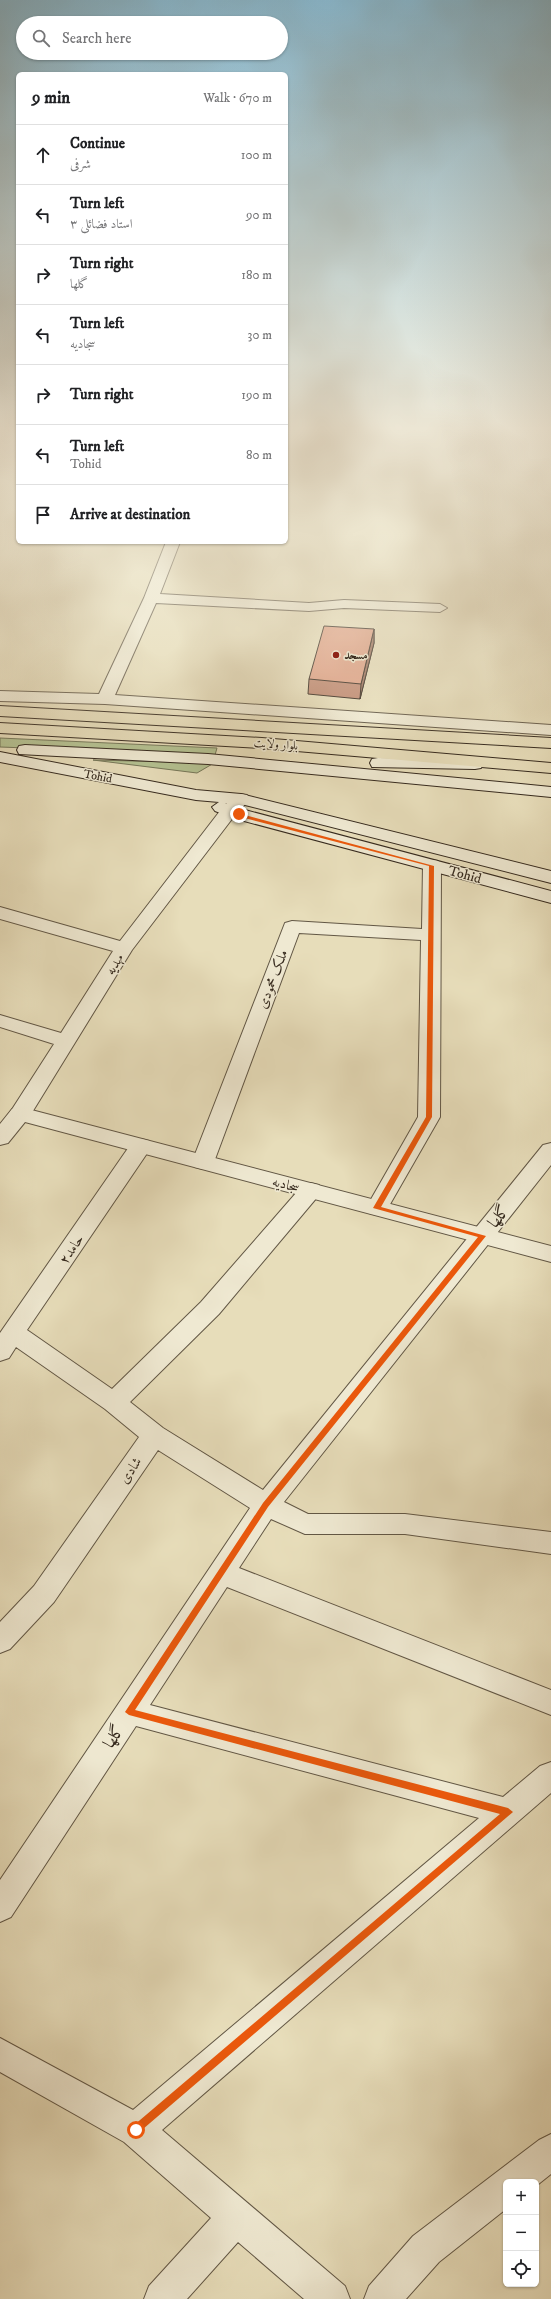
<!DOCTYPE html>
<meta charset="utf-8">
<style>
body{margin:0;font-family:"IM FELL DW Pica",Amiri,serif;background:#f6f6f6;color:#202124}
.controls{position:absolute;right:12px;bottom:12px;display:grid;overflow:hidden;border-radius:6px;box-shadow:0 1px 3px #0004}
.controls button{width:36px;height:36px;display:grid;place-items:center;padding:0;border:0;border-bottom:1px solid #e0e0e0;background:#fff;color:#202124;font:20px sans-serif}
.stop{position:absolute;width:12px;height:12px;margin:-9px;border:3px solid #ea580c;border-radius:50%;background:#fff}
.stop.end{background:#ea580c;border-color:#fff;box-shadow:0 1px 4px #0008}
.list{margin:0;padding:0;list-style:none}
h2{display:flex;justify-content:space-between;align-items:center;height:52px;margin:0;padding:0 16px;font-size:17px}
h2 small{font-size:13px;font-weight:400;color:#757577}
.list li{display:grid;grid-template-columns:26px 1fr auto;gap:12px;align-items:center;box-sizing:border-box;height:60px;padding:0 16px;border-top:1px solid #e0e0e0}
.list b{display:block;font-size:15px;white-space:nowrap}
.list p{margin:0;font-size:13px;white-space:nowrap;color:#757577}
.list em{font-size:13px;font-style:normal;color:#757577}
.icon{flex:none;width:22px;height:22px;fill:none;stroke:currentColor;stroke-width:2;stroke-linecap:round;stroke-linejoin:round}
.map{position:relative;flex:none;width:551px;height:2299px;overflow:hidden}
.search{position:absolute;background:#fff;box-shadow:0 1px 3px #0004;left:16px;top:16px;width:272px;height:44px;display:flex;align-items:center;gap:10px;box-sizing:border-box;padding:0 14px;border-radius:22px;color:#757577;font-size:15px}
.panel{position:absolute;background:#fff;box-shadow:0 1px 3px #0004;left:16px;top:72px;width:272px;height:472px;border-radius:6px}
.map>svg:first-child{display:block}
.green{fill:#b4c191;stroke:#757658}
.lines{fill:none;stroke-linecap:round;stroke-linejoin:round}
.minor-casing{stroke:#625745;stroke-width:2}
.tertiary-casing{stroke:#625745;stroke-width:2}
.secondary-casing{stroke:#362a1e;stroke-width:2}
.primary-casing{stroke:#362a1e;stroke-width:2}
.minor{fill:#efe9d2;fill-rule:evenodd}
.tertiary{fill:#efe9d2;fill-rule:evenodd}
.secondary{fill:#efe9d2;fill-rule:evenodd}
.primary{fill:#e7ddba;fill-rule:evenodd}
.wall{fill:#c08a72;stroke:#362a1e}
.shaded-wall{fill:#9c715d;stroke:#362a1e}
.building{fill:#dfa185;stroke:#362a1e}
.route{fill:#ea580c}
.poi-dot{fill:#8f2418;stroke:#efe9d2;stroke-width:1.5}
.labels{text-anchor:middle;stroke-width:3;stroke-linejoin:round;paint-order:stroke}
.far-poi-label{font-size:12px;font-weight:bold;fill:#362a1e;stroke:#efe9d2;text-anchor:start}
.far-street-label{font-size:12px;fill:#362a1e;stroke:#efe9d2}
.street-label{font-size:14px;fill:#362a1e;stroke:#efe9d2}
.near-street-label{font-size:17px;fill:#362a1e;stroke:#efe9d2}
</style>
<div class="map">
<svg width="551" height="2299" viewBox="0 0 551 2299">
<rect width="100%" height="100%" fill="#e7ddba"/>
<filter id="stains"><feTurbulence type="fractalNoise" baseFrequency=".005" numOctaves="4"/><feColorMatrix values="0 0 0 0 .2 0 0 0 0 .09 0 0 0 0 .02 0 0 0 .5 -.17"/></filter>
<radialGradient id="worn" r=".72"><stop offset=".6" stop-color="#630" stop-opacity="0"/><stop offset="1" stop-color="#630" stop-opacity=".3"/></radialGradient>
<!-- green -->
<path class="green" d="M0,738L217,748L215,755L0,747Z
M93,760L214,763L197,773Z"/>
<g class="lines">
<defs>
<path id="minor" d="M166,542H180L160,594L309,603L344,600L440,604L447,608L440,612L344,608L309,611L156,603L115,695L551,725V735L105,704L0,701V691L99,694L144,598Z
M241,794L247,795L250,799L235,815L132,950L28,1119L20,1121L12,1119L9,1114L54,1044L0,1027V1015L61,1033L113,951L0,919V907L120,941L223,807L235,795Z
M432,860L438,861L441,865L440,1117L385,1213L377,1215L369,1213L366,1208L418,1117L421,940L299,933L214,1162L211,1167L203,1169L195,1167L192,1162L285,923L292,921L422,929L423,865L426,861Z
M141,1139L149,1141L152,1146L27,1330L112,1389L201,1302L303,1185L311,1183L319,1185L322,1190L319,1195L219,1314L130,1402L163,1428L263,1490L543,1145L551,1143V1165L284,1502L308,1514H405L551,1532V1554L405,1534H305L271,1519L239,1568L551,1690V1715L227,1587L150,1705L503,1797L540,1766L551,1762V1793L162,2130L345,2286L350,2299H304L238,2242L187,2299H144L149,2286L211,2218L124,2142L0,2072V2038L133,2110L479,1818L136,1726L11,1917L0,1922V1880L250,1508L158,1450L54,1602L10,1649L0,1653V1622L34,1586L139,1437L105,1409L16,1347L9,1358L0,1361V1333L133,1141Z
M551,2134V2174L536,2186V2182H506V2209L439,2262L406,2299H364L369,2286L413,2236L539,2140Z"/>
<path id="tertiary" d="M20,1107L551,1246V1262L25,1122L8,1143L0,1145V1124L12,1109Z"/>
<path id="secondary" d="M25,745L208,754L551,787V797L208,764L19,754L17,750L19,746Z
M0,752L196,790L241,794L551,871V883L241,804L225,803L245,810L551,891V903L233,818L215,811L212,807L219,802L196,800L0,762Z
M378,758L475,759L481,760L483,764L481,768L475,769L372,767L370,763L372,759Z"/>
<path id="primary" d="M0,706L551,738V748L0,716Z
M0,723L262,738L551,763V773L262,748L0,733Z"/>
</defs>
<!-- minor casing -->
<use href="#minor" class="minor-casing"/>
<!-- tertiary casing -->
<use href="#tertiary" class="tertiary-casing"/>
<!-- secondary casing -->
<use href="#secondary" class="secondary-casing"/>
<!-- primary casing -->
<use href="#primary" class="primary-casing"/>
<!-- minor -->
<use href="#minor" class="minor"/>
<!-- tertiary -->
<use href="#tertiary" class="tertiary"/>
<!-- secondary -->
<use href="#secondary" class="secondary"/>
<!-- primary -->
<use href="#primary" class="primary"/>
</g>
<!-- wall -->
<path class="wall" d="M374,629V643L360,699L308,694L309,679Z"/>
<!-- shaded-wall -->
<path class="shaded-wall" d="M374,629V643L360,699L361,684Z"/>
<!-- building -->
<path class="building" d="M324,626L374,629L361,684L309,679Z"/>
<!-- sky -->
<linearGradient id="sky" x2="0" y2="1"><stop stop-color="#88b8cf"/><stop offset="0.57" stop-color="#f4f0e0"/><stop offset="1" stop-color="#f4f0e0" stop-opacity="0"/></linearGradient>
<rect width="551" height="752" fill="url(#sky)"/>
<!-- route -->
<path class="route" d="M237,813L434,866L432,1117L381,1207L486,1236L268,1507L135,1710L508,1808L513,1812L136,2135L131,2130L133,2126L500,1814L129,1715L125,1712L263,1503L478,1237L373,1208L426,1117L429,866L237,816Z"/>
<!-- markers -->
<circle class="poi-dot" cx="336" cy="655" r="4"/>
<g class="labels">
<!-- far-poi labels -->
<g class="far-poi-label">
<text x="344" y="659">مسجد</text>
</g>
<!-- far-street labels -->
<g class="far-street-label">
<text transform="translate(276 744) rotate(4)" y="4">بلوار ولایت</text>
<text transform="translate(98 776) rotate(11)" y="4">Tohid</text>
</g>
<!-- street labels -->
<g class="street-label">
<text transform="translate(465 874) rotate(15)" y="5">Tohid</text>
<text transform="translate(114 964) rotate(-59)" y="5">مهدیه</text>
<text transform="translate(272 979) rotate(-69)" y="5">ملک محمودی</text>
<text transform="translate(286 1184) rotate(15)" y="5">سجادیه</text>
<text transform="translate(71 1249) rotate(-56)" y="5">حامد۲</text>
<text transform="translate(130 1470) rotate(-55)" y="5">شادی</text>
</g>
<!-- near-street labels -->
<g class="near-street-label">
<text transform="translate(498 1216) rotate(-51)" y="6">گلها</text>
<text transform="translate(113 1736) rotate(-57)" y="6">گلها</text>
</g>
</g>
<rect width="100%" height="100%" filter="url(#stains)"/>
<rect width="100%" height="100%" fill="url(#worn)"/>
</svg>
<div class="controls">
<button>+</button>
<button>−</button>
<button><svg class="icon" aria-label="locate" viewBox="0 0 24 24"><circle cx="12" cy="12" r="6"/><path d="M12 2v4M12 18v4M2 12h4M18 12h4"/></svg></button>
</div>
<div class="stop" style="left:136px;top:2130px"></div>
<div class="stop end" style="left:239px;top:814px"></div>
<div class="search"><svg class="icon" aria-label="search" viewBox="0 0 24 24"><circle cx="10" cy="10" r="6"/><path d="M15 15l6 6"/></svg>Search here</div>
<section class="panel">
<h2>9 min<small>Walk · 670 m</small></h2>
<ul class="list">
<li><svg class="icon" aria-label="ahead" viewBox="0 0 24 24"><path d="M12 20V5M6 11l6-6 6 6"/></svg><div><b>Continue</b><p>شرفی</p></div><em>100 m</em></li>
<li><svg class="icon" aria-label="left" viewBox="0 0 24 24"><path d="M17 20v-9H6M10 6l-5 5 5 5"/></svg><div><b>Turn left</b><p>استاد فضائلی ۳</p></div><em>90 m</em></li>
<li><svg class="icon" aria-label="right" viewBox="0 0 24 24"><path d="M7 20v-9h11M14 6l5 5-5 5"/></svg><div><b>Turn right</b><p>گلها</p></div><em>180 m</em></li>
<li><svg class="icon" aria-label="left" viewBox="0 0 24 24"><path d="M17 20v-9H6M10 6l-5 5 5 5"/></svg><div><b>Turn left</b><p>سجادیه</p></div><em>30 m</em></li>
<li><svg class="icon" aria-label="right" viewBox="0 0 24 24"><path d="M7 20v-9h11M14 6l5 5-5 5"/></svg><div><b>Turn right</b></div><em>190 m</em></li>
<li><svg class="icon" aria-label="left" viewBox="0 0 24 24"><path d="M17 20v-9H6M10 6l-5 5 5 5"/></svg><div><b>Turn left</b><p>Tohid</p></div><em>80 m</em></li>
<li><svg class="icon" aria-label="arrive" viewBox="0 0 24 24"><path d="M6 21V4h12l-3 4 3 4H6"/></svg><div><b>Arrive at destination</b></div></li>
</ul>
</section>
</div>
